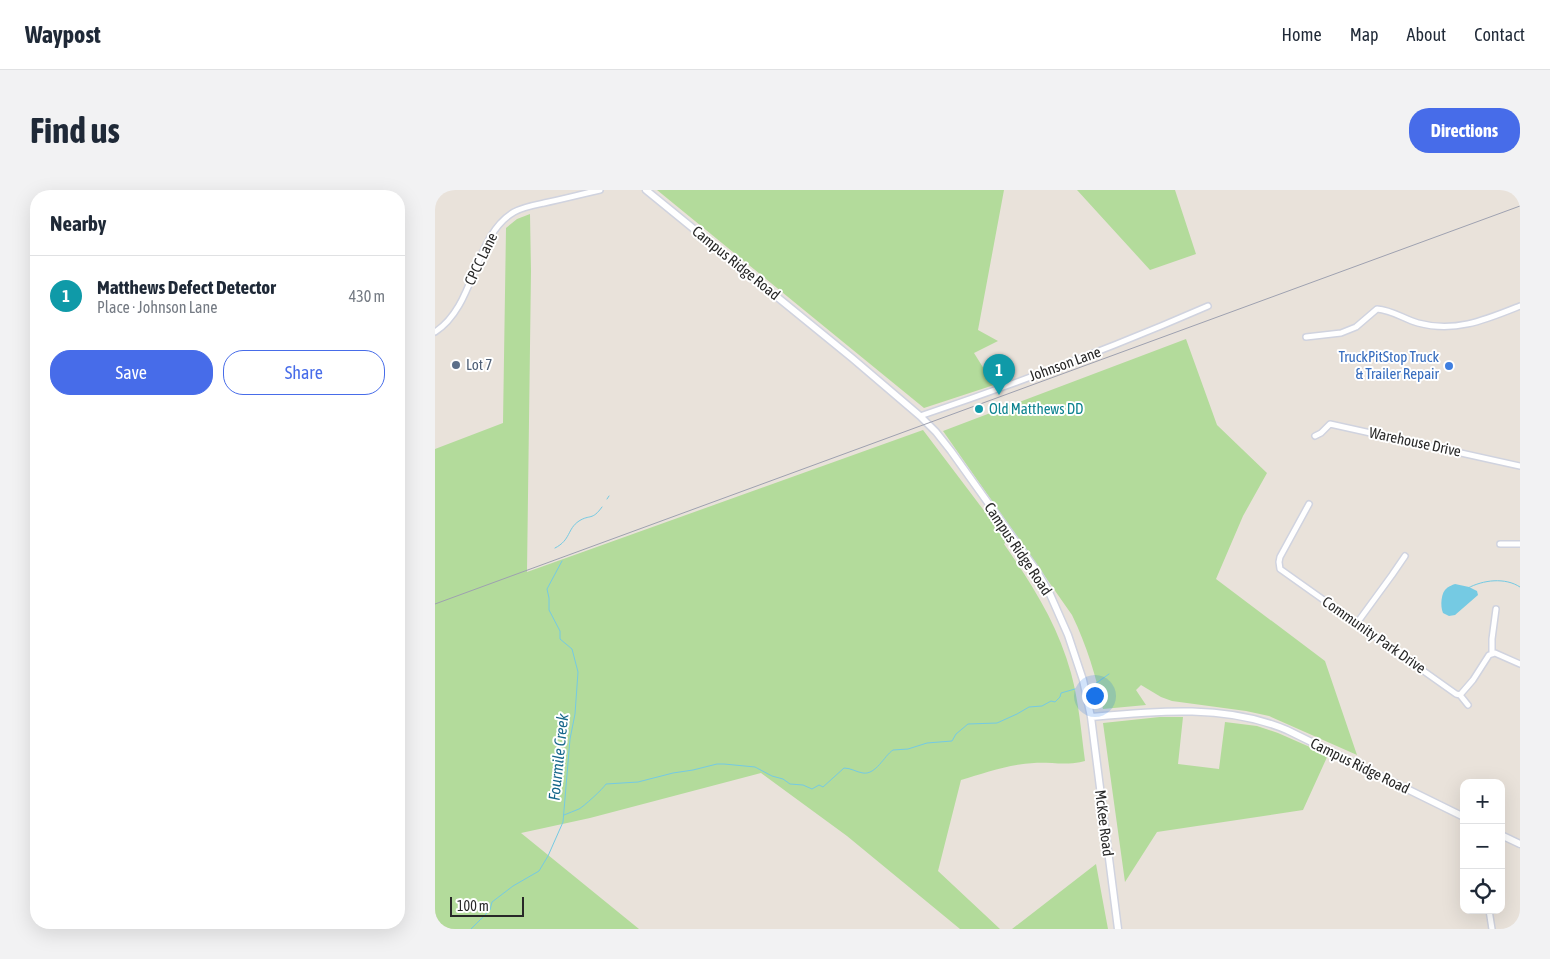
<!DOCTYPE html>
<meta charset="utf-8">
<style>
body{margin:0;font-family:"Asap Condensed",sans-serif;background:#f2f2f3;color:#1f2937}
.controls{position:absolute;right:15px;bottom:15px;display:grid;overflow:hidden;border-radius:10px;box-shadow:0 5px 20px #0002}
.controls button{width:45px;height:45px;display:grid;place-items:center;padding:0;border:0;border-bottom:1px solid #e0e1e3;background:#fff;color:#1f2937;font:25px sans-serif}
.scale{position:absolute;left:15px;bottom:12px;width:74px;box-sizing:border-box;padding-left:5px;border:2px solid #282828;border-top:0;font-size:14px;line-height:18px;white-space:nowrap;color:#282828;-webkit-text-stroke:4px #fff;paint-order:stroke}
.you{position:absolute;left:659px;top:505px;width:18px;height:18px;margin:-12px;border:4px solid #fff;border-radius:50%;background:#1a73e8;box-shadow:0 0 0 8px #1a73e833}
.badge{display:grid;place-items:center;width:32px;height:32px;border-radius:50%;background:#476ce9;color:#fff;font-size:16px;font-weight:700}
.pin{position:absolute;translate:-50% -41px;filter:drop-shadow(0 1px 2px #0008)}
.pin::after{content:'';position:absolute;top:26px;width:18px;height:15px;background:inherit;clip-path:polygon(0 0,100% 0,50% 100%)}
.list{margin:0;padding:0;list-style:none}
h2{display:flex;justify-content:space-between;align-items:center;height:65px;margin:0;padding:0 20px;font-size:21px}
h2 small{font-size:16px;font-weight:400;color:#747a83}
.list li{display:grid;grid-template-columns:32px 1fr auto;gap:15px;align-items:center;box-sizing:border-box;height:80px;padding:0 20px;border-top:1px solid #e0e1e3}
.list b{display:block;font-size:19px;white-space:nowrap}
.list p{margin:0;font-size:16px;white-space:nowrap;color:#747a83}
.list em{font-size:16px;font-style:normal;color:#747a83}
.actions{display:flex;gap:10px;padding:15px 20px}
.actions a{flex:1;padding:11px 0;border:1px solid #476ce9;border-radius:20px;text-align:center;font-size:18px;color:#476ce9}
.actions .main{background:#476ce9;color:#fff}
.icon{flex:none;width:28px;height:28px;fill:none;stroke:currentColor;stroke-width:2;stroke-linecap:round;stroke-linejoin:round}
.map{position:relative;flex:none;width:1085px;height:739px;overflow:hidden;border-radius:20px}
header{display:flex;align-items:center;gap:30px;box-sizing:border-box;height:70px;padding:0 25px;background:#fff;border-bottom:1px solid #e0e1e3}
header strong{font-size:24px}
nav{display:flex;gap:28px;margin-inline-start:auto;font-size:18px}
.intro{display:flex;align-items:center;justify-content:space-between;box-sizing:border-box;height:120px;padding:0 30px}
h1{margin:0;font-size:35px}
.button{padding:12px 22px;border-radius:20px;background:#476ce9;color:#fff;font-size:18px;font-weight:700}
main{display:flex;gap:30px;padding:0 30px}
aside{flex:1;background:#fff;border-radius:20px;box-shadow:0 5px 20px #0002}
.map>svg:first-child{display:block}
.green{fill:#b3db9b}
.water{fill:#75cae3}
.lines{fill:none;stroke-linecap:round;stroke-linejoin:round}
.stream{stroke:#75cae3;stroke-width:1}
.minor-casing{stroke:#d0d3df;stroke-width:8}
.tertiary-casing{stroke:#d0d3df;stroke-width:9}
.minor{stroke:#fff;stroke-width:5}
.tertiary{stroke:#fff;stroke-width:6}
.rail{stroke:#9ea1b0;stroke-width:1}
.service-dot{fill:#5c6f8a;stroke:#fff;stroke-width:2}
.shop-dot{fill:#3f7fe0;stroke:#fff;stroke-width:2}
.culture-dot{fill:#0f9aa8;stroke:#fff;stroke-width:2}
.labels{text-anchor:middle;stroke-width:4;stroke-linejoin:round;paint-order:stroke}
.street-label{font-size:15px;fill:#282828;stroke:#fff}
.shop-label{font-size:15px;fill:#366cbe;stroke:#fff;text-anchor:end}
.service-label{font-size:15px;fill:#4e5e75;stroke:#fff;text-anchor:start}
.culture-label{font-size:15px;fill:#0d838f;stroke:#fff;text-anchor:start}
.water-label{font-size:16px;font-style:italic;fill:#18688b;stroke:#fff}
</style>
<header>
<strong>Waypost</strong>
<nav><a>Home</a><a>Map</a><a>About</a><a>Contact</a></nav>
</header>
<div class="intro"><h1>Find us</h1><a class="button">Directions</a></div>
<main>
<aside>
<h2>Nearby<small></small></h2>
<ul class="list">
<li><span class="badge" style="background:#0f9aa8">1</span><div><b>Matthews Defect Detector</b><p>Place · Johnson Lane</p></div><em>430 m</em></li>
</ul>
<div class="actions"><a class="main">Save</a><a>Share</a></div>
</aside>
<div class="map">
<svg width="1085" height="739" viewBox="0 0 1085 739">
<rect width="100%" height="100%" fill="#e9e2da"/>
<!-- green -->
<path class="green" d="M222,0H569L543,140L563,151L539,163L559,195L489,218Z
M642,0H740L761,64L715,80Z
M95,24L96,81L92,382L488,240L572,351L569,354C597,394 623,435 636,483C644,512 646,542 650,571C633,576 616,572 599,573C575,574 549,583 526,590L503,681L565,739H525L412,646L326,583L155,628L86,643L204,739H0V259L68,233L71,38L82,29Z
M751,149L782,235L832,283L808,326L781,389L890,471L922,565L834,526L811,521L737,511L726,507L706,495L701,500L711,515L668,519C661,486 652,456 637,425L508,241Z
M725,527H748L743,574L784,579L790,532L822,536L843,543L893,565L868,620L722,642L690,692L668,533Z
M661,674L673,739H577Z"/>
<!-- water -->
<path class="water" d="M1020,394L1034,397L1042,401L1043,405L1020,425L1014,426L1008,423C1005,416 1006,402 1012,398C1013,397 1019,394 1020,394Z"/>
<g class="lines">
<!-- stream -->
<path class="stream" d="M172,309L174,306
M120,358C136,350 132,339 144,331C155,324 157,331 167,317
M1033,398C1048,390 1070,387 1085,397
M660,494L674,484
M129,625C134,623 139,621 144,619C148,617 168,599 171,594L203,592L238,583L258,580L282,574H289L320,577L337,586L348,589L355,594L368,595L377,599L384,595L388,597L409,578C416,578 421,582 428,583C441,585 449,566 458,560L473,559L492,553L517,551L521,544L533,534L562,533L582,524L594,517L607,516L616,511L620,512L625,507L626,503L640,499
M36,739L55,720L57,712L78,696L104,681L113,666L128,632L135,549L140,524L143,482L137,459L125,449V441L114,420V408L112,399L127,371"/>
<defs>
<path id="minor" d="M0,142C41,116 38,46 79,22C88,17 99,15 109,13C128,9 147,4 165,0
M871,147L906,143L921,137L942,119C957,120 969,129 983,133C1020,143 1050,130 1085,116
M485,226C583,193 679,157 773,116
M880,246L886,243L895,234L1085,276
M874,314L845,367L844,372L845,379L1021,504L1025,505
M1065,354H1085
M922,433L957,385L970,366
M1057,464V449L1061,419
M1025,505L1038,490L1054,465L1060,463L1085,474
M1025,505L1033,515
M1054,720L1057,739"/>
<path id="tertiary" d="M211,0L417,168L485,226L501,242L516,261L601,380L614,402L633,445L648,490L656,527L683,739
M656,527C721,521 791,514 852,540L1029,627
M1066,645L1085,654"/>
</defs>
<!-- minor casing -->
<use href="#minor" class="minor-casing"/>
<!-- tertiary casing -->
<use href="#tertiary" class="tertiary-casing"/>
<!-- minor -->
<use href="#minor" class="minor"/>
<!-- tertiary -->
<use href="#tertiary" class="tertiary"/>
<!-- rail -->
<path class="rail" d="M0,414L1085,16"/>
</g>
<!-- markers -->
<circle class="service-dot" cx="21" cy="175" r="5"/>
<circle class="shop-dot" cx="1014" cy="176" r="5"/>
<circle class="culture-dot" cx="544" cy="219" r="5"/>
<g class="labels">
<!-- street labels -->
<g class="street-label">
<text transform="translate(46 69) rotate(-64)" y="5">CPCC Lane</text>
<text transform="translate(301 73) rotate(39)" y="5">Campus Ridge Road</text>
<text transform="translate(630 174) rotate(-20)" y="5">Johnson Lane</text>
<text transform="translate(980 252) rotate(12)" y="5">Warehouse Drive</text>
<text transform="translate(583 359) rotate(56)" y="5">Campus Ridge Road</text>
<text transform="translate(939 445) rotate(35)" y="5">Community Park Drive</text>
<text transform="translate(925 576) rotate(26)" y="5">Campus Ridge Road</text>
<text transform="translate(669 633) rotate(83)" y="5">McKee Road</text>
</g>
<!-- shop labels -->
<g class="shop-label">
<text x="1004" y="172">TruckPitStop Truck<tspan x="1004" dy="17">&amp; Trailer Repair</tspan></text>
</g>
<!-- service labels -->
<g class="service-label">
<text x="31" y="180">Lot 7</text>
</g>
<!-- culture labels -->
<g class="culture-label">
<text x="554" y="224">Old Matthews DD</text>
</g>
<!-- water labels -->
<g class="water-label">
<text transform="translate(123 567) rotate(-84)" y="6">Fourmile Creek</text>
</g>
</g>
</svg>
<div class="controls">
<button>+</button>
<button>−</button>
<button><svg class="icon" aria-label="locate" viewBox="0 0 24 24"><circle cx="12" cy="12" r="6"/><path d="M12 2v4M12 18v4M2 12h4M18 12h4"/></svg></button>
</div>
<div class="scale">100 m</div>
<div class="you"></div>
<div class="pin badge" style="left:564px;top:205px;background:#0f9aa8">1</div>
</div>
</main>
